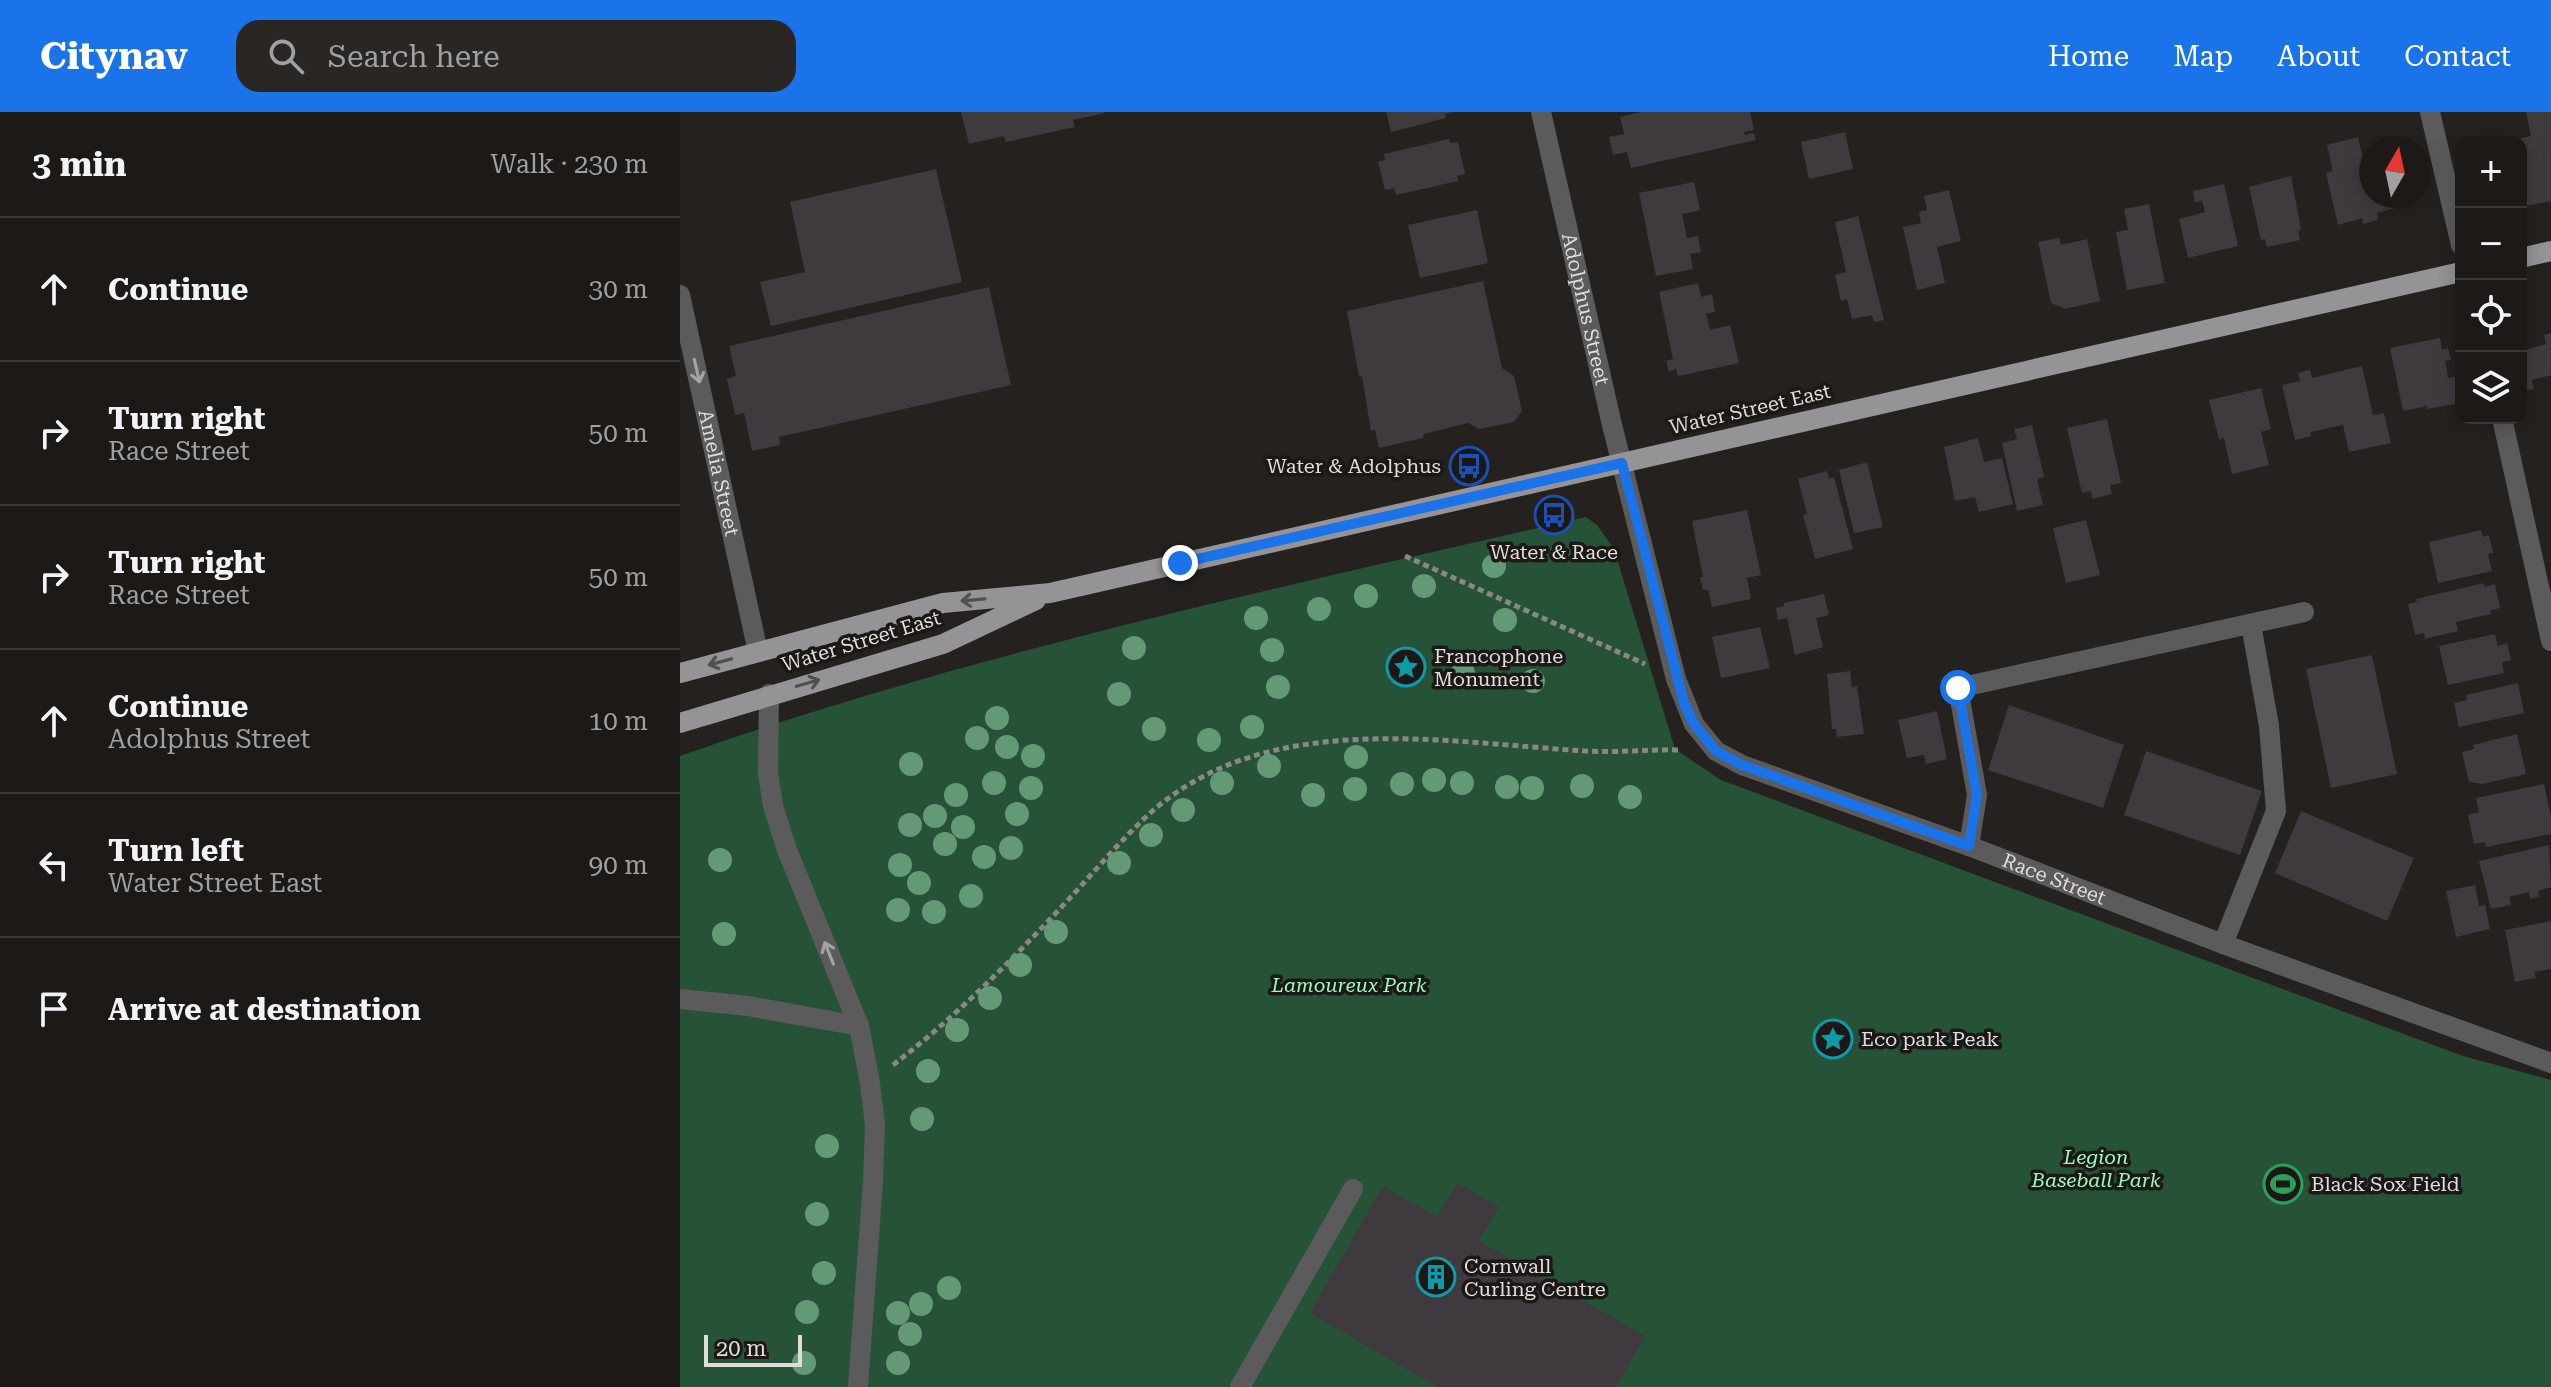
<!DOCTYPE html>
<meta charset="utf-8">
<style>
body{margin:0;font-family:"Roboto Serif",serif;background:#292624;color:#f1f3f6}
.controls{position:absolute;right:24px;top:24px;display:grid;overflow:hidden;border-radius:16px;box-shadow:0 4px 20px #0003}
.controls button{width:72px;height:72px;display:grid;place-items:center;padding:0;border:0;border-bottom:2px solid #3a3836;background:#1c1917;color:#f1f3f6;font:40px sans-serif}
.compass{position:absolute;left:1679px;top:24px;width:72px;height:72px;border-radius:50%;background:#1c1917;box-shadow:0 4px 20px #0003;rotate:9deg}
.scale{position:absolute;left:24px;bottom:20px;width:98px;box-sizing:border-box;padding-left:8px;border:4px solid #dfdcdb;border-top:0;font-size:22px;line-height:28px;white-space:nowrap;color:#dfdcdb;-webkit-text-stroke:6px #1c1816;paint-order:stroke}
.stop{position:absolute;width:24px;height:24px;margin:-18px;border:6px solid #1a73e8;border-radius:50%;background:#fff}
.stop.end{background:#1a73e8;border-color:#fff;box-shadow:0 2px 8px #0008}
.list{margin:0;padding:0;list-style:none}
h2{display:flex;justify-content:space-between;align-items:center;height:104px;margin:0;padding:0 32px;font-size:34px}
h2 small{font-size:26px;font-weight:400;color:#a0a0a1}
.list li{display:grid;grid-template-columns:52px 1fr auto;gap:24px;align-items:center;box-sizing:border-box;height:144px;padding:0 32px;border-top:2px solid #3a3836}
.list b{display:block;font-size:30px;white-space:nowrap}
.list p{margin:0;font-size:26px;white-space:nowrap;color:#a0a0a1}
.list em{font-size:26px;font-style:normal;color:#a0a0a1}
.icon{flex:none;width:44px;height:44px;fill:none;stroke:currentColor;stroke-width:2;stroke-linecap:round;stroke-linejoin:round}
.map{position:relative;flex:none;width:1871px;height:1275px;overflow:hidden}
header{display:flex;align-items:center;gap:48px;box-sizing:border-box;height:112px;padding:0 40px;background:#1a73e8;color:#fff}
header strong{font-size:38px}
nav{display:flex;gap:44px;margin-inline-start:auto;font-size:28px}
.search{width:560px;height:72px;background:#292624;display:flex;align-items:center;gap:20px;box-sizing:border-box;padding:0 28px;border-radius:24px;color:#a0a0a1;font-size:30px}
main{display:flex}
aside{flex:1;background:#1c1917}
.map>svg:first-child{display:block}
.green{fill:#265338}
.building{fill:#3e3a3e}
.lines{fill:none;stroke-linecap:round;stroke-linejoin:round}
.path{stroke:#8a8785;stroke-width:5;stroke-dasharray:6 4;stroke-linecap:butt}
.minor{stroke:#5c5b5c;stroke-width:20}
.major{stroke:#969397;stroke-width:20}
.tree{fill:#649976}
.oneway{stroke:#a4a2a2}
.oneway2{stroke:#534f50}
.route{stroke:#1a73e8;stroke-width:10}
.labels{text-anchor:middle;stroke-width:7;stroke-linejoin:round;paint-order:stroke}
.street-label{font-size:20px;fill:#dfdcdb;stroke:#1c1816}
.poi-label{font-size:20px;fill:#dfdcdb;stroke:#1c1816;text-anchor:start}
.park-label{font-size:20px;font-style:italic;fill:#97fbbd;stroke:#1c1816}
</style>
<header>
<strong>Citynav</strong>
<div class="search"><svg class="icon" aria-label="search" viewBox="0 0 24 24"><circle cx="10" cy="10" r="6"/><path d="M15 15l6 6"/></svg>Search here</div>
<nav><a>Home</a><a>Map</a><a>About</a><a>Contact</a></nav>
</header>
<main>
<aside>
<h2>3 min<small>Walk · 230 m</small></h2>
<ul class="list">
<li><svg class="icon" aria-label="ahead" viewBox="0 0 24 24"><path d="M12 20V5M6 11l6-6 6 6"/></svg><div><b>Continue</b></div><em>30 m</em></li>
<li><svg class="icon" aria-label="right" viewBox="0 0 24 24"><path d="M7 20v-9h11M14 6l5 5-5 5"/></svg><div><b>Turn right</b><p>Race Street</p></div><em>50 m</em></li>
<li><svg class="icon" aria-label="right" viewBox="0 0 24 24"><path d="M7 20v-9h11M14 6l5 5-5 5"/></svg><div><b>Turn right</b><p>Race Street</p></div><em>50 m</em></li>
<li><svg class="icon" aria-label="ahead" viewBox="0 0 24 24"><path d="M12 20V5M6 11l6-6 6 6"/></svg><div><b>Continue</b><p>Adolphus Street</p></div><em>10 m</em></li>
<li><svg class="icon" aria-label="left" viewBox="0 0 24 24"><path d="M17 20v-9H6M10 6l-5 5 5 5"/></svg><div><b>Turn left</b><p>Water Street East</p></div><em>90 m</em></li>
<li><svg class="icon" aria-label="arrive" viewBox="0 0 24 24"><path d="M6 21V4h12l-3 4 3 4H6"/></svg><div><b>Arrive at destination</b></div></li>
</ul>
</aside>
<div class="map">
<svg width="1871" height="1275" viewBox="0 0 1871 1275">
<rect width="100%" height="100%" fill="#25211f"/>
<!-- green -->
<path class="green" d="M906,405L917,413L934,437L995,637L1041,668L1783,944L1871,968V1275H0V644C295,540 602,475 906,405Z"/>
<!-- building -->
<path class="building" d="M281,0H424L425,1L393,8L395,15L326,30L324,24L289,32Z
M706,0H771V1L765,2L766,6L711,20Z
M962,0H1070L1074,18L1064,20L1065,23L1074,21L1076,28L951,56L947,40L933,43L929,25L944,22L940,5Z
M1846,0H1871V89L1841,95V30L1829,29L1851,24Z
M1165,20L1173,57L1129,67L1121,30Z
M1678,25L1684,50L1691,48V84H1713L1716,96L1697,101L1698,108L1683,112L1682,106L1658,113L1646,61L1653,59L1647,33Z
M769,27L770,31L778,30L785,62L777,64L778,69L716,83L714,76L705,78L698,50L705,48L704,42Z
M256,57L282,170L91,214L80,170L125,160L110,90Z
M1611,64L1621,118L1618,119L1620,128L1587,135L1585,127L1581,128L1569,75Z
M1014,70L1020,98L1002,102L1007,126L1018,124L1021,140L1010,142L1013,157L976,164L959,81Z
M1544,72L1558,134L1508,146L1499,107L1525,100L1522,89L1515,90L1513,79Z
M1269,78L1281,129L1257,135L1265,171L1237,178L1223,115L1241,111L1239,100L1247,98L1244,84Z
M1469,92L1485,171L1447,178L1436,120L1448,118L1444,97Z
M797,98L808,151L740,166L728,113Z
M1178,104L1204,208L1194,210L1192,203L1172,207L1167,187L1161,189L1155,163L1166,160L1155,110Z
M1379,126L1381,133L1407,127L1420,189L1385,197L1371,191L1358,130Z
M803,169L822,256L834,264L842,299L834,310L799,317L788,311L744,322L743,326L699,336L695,318L691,319L682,264L679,265L667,199Z
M1018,171L1021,185L1032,182L1035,200L1026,202L1030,218L1050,213L1059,251L998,264L996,257L989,260L986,249L993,247L979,180Z
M309,175L331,273L99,325L100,333L72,339L64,301L55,303L47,267L56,264L49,234Z
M1871,221V263L1852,268L1854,277L1844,279L1841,272V239L1866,232L1864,223Z
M1760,226L1762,238L1768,236L1771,248L1765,249L1768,266L1781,263V291L1747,297V294L1723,299L1710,236Z
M1682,254L1693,303L1704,301L1711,331L1669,340L1663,313L1630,320L1631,324L1615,328L1602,273L1620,269L1618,261L1630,258L1632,266Z
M1581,276L1591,317L1581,320L1589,353L1552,362L1544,326L1539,328L1529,288Z
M1427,307L1441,371L1430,373L1432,382L1412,387L1411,379L1402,381L1387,316Z
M1352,313L1364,365L1357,367L1363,393L1337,399L1322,331L1337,327L1334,317Z
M1298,326L1304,350L1322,346L1333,392L1299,400L1295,385L1275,389L1264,335Z
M1187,350L1203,415L1174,421L1159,358Z
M1147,359L1149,367L1154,365L1173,437L1135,447L1123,403L1127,402L1118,367Z
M1067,398L1081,463L1067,466L1071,487L1032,495L1028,478H1023L1020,465H1023L1012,409Z
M1406,408L1420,463L1386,471L1373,416Z
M1801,418L1803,425L1809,423L1813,441L1808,442L1812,459L1758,471L1749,430Z
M1804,471L1805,475L1815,472L1820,496L1810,499L1811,502L1776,510L1778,519L1745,527L1744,521L1735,523L1728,492L1737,490L1736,487Z
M1144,482L1149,503L1136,506L1143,535L1115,543L1107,506L1098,508L1096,496L1104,494V491Z
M1080,515L1090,556L1041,566L1032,525Z
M1815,522L1818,534L1827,531L1831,548L1822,550L1824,561L1768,573L1759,534Z
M1692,543L1717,662L1651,676L1626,557Z
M1170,559L1172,575L1177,574L1184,622L1157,625L1156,617H1152L1147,562Z
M1838,571L1844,601L1779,615L1774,591L1787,588L1786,583Z
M1329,593L1444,633L1423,696L1308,658Z
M1257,599L1267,647L1246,652L1244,643L1227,646L1218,608Z
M1837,622L1846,662L1802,672L1789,670L1782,640L1794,637L1793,633Z
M1466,639L1582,679L1560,743L1444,703Z
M1864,672L1871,705V722L1806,735L1805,730L1794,732L1788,703L1799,700L1796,686Z
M1621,699L1734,746L1707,809L1595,761Z
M1869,733L1871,775L1858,779L1859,785L1850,787L1849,780L1829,785L1831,793L1811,797L1799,749Z
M1795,773L1799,794L1805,793L1810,817L1776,825L1766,779Z
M1871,809V857L1854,860L1856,866L1835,870L1825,818Z
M777,1071L819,1095L799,1129L965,1224L936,1275H758L630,1201L703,1074L757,1105Z"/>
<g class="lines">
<!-- path -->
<path class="path" d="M725,444L965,552
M213,953C277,904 334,846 389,787C415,759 440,729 468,703C585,596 761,630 905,639C937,641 969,637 1002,638"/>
<!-- minor -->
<g class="minor">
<path id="s1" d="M861,0L932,313L996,567L1014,612L1036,639L1062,653L1289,734L1543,832L1871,951"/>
<path d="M1750,0L1781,133"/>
<path id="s2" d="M0,183L78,540"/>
<path d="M1822,306L1871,529"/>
<path d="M89,582L88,661L93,694L107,738L179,914L190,971L195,1013L193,1069L178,1275"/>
<path d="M1289,734L1297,683L1278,576L1624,500"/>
<path d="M1543,832L1596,699L1589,614L1571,512"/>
<path d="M0,887L68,894L179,914"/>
<path d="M560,1275L673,1077"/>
</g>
<!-- major -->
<path class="major" d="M1841,146L1871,139
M0,561L263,491L370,481L1781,160
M0,611L263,532L356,488"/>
</g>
<!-- trees -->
<g class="tree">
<circle cx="814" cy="454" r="12"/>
<circle cx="744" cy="474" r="12"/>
<circle cx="686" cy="484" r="12"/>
<circle cx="639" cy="497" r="12"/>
<circle cx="576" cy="506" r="12"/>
<circle cx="825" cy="508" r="12"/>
<circle cx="454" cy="536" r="12"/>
<circle cx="592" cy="538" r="12"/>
<circle cx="783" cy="561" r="12"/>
<circle cx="853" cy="569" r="12"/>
<circle cx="598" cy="575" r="12"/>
<circle cx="439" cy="582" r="12"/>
<circle cx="317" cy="606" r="12"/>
<circle cx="572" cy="615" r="12"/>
<circle cx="474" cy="617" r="12"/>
<circle cx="297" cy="626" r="12"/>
<circle cx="529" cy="628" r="12"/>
<circle cx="327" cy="635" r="12"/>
<circle cx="353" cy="644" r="12"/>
<circle cx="676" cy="645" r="12"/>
<circle cx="231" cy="652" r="12"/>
<circle cx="589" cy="654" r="12"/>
<circle cx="754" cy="668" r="12"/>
<circle cx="314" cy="671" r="12"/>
<circle cx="542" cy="671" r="12"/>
<circle cx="782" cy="671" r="12"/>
<circle cx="722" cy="672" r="12"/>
<circle cx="902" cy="674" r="12"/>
<circle cx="827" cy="675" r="12"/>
<circle cx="351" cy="676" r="12"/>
<circle cx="852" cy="676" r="12"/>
<circle cx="675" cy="677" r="12"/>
<circle cx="276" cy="683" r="12"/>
<circle cx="633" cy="683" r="12"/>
<circle cx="950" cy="685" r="12"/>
<circle cx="503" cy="698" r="12"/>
<circle cx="337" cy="702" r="12"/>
<circle cx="255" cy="704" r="12"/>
<circle cx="230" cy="713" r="12"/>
<circle cx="283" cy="715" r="12"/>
<circle cx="471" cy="723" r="12"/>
<circle cx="265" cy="732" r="12"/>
<circle cx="331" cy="736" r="12"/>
<circle cx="304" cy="745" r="12"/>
<circle cx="40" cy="748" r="12"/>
<circle cx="439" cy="751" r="12"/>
<circle cx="220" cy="753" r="12"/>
<circle cx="239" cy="771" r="12"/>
<circle cx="291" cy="784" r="12"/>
<circle cx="218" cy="798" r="12"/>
<circle cx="254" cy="800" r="12"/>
<circle cx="376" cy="820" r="12"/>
<circle cx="44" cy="822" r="12"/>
<circle cx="340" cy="853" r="12"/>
<circle cx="310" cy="886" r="12"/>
<circle cx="277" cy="918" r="12"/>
<circle cx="248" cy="959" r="12"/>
<circle cx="242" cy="1007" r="12"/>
<circle cx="147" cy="1034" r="12"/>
<circle cx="137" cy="1102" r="12"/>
<circle cx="144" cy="1161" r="12"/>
<circle cx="269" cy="1176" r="12"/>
<circle cx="241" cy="1192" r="12"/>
<circle cx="127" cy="1200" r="12"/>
<circle cx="218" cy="1201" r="12"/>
<circle cx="230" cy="1222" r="12"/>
<circle cx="124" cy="1251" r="12"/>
<circle cx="218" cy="1251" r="12"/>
</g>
<!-- one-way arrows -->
<defs><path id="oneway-shaft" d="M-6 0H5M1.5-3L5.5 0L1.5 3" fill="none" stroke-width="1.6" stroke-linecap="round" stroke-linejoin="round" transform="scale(2)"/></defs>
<g class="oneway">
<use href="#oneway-shaft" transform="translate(17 259) rotate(77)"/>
<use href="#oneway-shaft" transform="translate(149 841) rotate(-112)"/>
</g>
<g class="oneway2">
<use href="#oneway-shaft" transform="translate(293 488) rotate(175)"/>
<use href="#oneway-shaft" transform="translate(40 550) rotate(165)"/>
<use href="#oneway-shaft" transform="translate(128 571) rotate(-16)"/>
</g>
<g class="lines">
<!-- route -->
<path class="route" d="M500,451L942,351L1004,591L1014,612L1036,639L1062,653L1289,734L1297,683L1278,576"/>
</g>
<!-- icons -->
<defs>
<symbol id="bus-ring" viewBox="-11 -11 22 22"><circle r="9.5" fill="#1c1816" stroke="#1a4fb4" stroke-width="1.5"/><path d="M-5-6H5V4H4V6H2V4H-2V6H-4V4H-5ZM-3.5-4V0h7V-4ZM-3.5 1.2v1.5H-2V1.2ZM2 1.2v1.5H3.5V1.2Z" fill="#1a4fb4"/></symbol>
<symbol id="sight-ring" viewBox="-11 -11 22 22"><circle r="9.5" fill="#1c1816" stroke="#0f9aa8" stroke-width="1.5"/><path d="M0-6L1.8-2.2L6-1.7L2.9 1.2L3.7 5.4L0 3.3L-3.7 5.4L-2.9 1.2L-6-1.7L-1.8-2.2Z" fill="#0f9aa8"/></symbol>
<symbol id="stadium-ring" viewBox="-11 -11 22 22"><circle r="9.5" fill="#1c1816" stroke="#2e9e5b" stroke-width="1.5"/><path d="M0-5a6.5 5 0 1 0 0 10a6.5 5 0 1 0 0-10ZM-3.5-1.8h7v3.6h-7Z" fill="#2e9e5b"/></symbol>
<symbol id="building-ring" viewBox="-11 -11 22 22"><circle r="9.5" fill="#1c1816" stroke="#0f9aa8" stroke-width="1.5"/><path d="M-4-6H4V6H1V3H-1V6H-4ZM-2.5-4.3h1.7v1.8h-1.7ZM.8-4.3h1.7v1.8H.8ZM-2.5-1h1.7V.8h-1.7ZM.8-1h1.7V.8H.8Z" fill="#0f9aa8"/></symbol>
</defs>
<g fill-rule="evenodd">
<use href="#bus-ring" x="767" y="332" width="44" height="44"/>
<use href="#bus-ring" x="852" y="381" width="44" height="44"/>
<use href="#sight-ring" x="704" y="533" width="44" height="44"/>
<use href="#sight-ring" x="1131" y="905" width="44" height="44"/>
<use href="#stadium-ring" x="1581" y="1050" width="44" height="44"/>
<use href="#building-ring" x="734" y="1143" width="44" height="44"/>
</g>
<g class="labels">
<!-- street labels -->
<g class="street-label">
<text dy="7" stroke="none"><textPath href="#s1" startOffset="202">Adolphus Street</textPath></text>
<text transform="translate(1070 297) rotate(-13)" y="7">Water Street East</text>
<text dy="7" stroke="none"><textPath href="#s2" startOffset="182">Amelia Street</textPath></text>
<text transform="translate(181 529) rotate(-17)" y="7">Water Street East</text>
<text dy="7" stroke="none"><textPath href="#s1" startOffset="1028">Race Street</textPath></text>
</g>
<!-- poi labels -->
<g class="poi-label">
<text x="761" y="361" text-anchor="end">Water &amp; Adolphus</text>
<text x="874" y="447" text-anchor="middle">Water &amp; Race</text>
<text x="754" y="551">Francophone<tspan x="754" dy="23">Monument</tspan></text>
<text x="1181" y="934">Eco park Peak</text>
<text x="1631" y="1079">Black Sox Field</text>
<text x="784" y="1161">Cornwall<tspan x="784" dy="23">Curling Centre</tspan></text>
</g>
<!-- park labels -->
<g class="park-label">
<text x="669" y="880">Lamoureux Park</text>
<text x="1416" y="1052">Legion<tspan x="1416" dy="23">Baseball Park</tspan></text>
</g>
</g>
</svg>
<div class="controls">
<button>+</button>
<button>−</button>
<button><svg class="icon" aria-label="locate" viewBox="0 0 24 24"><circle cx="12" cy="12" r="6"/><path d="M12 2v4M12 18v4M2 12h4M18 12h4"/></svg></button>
<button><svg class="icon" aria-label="layers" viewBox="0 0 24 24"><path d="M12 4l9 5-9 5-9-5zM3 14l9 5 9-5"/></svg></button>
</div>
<svg class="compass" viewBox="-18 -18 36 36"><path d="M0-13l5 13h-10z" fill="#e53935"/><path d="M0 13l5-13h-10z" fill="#a0a0a1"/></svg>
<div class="scale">20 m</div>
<div class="stop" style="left:1278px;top:576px"></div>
<div class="stop end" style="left:500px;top:451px"></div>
</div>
</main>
